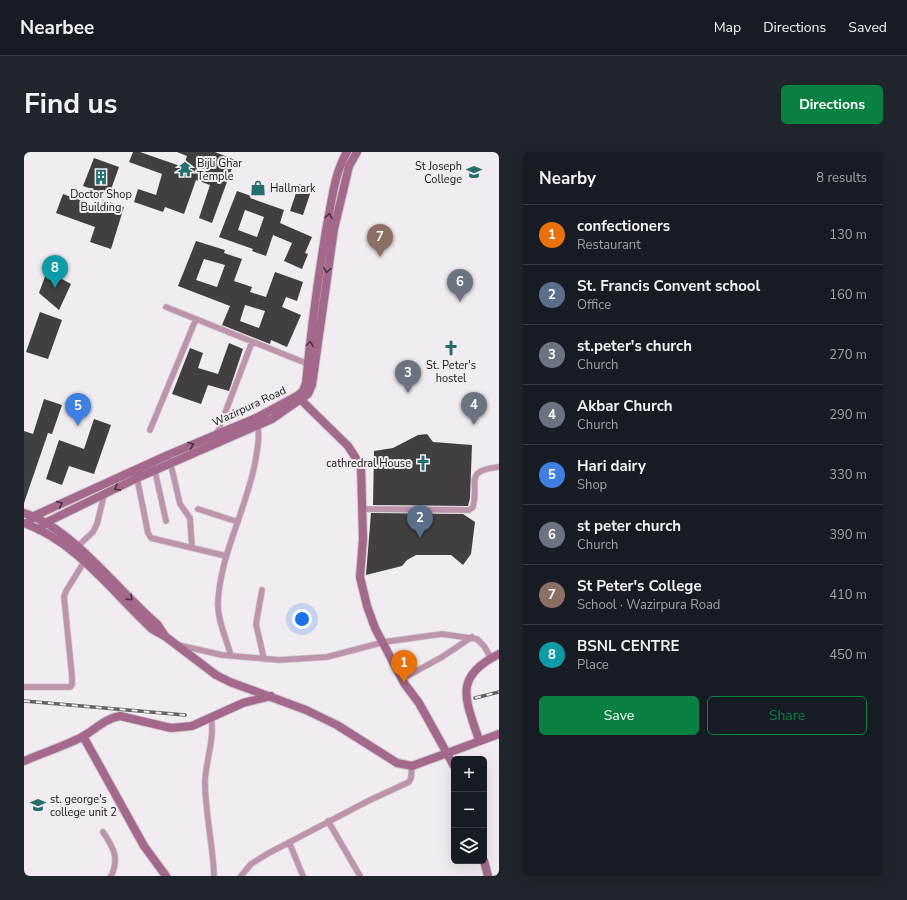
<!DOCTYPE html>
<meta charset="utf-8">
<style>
body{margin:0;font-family:"Nunito Sans",sans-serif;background:#20242c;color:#f1f3f6}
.controls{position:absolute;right:12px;bottom:12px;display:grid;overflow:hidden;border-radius:6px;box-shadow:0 4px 16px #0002}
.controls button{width:36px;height:36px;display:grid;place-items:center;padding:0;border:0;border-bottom:1px solid #363941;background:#171b24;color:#f1f3f6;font:20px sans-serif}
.you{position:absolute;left:278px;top:467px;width:14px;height:14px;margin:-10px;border:3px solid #fff;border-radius:50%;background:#1a73e8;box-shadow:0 0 0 6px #1a73e833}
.badge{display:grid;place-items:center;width:26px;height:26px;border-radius:50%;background:#0b8043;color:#fff;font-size:13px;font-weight:700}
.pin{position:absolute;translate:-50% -33px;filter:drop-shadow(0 1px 2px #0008)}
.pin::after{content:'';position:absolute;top:21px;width:14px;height:12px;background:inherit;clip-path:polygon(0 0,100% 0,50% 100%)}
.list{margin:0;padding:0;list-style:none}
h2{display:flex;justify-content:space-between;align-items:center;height:52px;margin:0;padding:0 16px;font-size:17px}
h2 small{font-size:13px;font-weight:400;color:#9ea1a6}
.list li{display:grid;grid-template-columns:26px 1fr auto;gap:12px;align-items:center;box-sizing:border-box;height:60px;padding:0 16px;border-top:1px solid #363941}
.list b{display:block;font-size:15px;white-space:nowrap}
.list p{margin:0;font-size:13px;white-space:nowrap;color:#9ea1a6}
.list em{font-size:13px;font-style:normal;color:#9ea1a6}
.actions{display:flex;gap:8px;padding:12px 16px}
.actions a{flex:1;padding:9px 0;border:1px solid #0b8043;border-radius:6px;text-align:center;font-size:14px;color:#0b8043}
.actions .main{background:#0b8043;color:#fff}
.icon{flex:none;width:22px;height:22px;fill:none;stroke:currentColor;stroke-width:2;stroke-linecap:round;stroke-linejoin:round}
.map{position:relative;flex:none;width:475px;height:724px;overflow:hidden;border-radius:6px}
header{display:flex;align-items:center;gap:24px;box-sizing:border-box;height:56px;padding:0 20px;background:#171b24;border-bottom:1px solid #363941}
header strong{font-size:19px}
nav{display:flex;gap:22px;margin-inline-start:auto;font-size:14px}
.intro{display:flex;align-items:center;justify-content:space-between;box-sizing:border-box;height:96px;padding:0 24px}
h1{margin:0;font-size:28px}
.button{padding:10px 18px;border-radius:6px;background:#0b8043;color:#fff;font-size:14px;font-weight:700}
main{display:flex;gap:24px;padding:0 24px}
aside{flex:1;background:#171b24;border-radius:6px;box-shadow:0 4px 16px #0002}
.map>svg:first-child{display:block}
.building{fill:#423f41;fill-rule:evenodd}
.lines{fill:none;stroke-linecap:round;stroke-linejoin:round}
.street-casing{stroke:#cecacc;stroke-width:7}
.secondary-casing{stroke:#cecacc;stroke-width:10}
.street{stroke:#bd94ac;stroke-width:5.5}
.secondary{stroke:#a3688c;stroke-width:8}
.rail-casing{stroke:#646162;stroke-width:3.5}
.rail{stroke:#f1ecef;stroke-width:2;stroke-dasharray:6;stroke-linecap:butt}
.oneway{stroke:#493340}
.labels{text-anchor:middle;stroke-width:4;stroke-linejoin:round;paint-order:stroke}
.poi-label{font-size:11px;fill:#181617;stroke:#f1ecef;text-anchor:start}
.street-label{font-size:11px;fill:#181617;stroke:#f1ecef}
</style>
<header>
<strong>Nearbee</strong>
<nav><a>Map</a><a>Directions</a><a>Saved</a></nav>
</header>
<div class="intro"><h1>Find us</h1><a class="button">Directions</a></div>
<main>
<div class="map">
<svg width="475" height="724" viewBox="0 0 475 724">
<rect width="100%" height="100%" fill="#f1ecef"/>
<!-- building -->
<path class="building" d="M109,0H116L159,15L163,4L153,0H191L211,8L188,71L175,66L186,33L172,28L160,62L141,55L139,60L110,50L114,37L132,43L138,22L105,10Z
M70,6L95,15L85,43L59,34Z
M275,32L288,36L279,63L266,59Z
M213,39L227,44L226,46L260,58L256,71L288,85L281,101L284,102L278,117L260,109L268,91L249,83L242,104L228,99L229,97L195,85ZM221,58L240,65L233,85L214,78Z
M39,42L77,56L79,48L100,55L87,97L66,90L71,75L32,61Z
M172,89L201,98L200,101L218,107L210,129L228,135L226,140L242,145L251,120L279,130L273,149L262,145L258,155L277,163L263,195L247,188L246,192L198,173L206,154L154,134ZM180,107L201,113L193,135L172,128ZM221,153L241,159L235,176L216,169Z
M23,119L47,132L35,158L15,141Z
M16,160L38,168L24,207L2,200Z
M205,191L219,197L205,239L184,233L177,252L148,242L166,196L179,201L174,216L194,222Z
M20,247L38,253L28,282L24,281L0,351V279L9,282Z
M70,267L87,273L70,322L45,314L38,333L22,327L35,288L60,297Z
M403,282L409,290L448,293L446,346L444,354L349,353L350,299L369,296L394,283Z
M347,361L439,362L451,370L447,402L439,413L427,403H392L383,408L378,414L342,423Z"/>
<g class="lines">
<defs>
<path id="street" d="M142,155L284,212
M126,278L172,167
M193,282L228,190
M146,309L156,352L166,366L168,396
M129,310L142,369
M113,326L124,381L127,386L202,404
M174,357L214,370
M338,357L445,358L449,355C456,330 438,319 475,315
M52,396L69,380L73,372L80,343
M238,438L232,472L240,507
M154,493L198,503L255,508L303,505L360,490L418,482L453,487L460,494L467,506
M207,504C203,488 193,468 194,451C196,401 224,355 232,306C234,293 236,283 233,270
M378,527L418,505L448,485
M0,535H46L48,533V524L40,445L42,439L60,410
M187,565C191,586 182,608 181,629C181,661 189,692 190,724
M304,669L336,724
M79,680C89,695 96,706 87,724
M265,690L279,724
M217,724L227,712L243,702L344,649L385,630L387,626L388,614"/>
<path id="secondary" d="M273,244L324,294L337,314L339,387L336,425L343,454L351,476L380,531L395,551L430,614
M0,361C50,377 93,438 133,472L141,484
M0,371C53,390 88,440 128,477L142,485L192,523L206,530L282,558L313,573L373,611L388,614L475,582
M3,372L10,364L144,303L232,266L273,244L279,239L282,231C287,178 294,126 303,73C308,49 310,22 323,0
M15,378L21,371L113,326L248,267L284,242L288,233L310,77L325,14L333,0
M59,584L120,694L142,724
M455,588C441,546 429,525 475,502
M0,609C19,601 40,594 58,585C72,577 80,567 96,564L147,576L168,574L219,551L247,544
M460,709L464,724"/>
</defs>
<!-- street casing -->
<use href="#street" class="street-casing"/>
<!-- secondary casing -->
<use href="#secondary" class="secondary-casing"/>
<!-- street -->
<use href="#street" class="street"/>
<!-- secondary -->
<use href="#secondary" class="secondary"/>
<defs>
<path id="rail" d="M451,546L475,540
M0,549L161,563"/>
</defs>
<!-- rail casing -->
<use href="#rail" class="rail-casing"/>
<!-- rail -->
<use href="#rail" class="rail"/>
</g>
<!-- one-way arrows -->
<defs><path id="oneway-chevron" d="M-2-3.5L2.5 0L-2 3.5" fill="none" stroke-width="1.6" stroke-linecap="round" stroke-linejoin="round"/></defs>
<g class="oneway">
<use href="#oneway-chevron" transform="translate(305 64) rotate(-80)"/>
<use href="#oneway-chevron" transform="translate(303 118) rotate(98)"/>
<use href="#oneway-chevron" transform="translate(286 192) rotate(-82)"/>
<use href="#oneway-chevron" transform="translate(167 293) rotate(-23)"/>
<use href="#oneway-chevron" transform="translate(93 336) rotate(152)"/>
<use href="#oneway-chevron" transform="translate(36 352) rotate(-24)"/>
<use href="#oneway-chevron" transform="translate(106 446) rotate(44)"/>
</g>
<!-- icons -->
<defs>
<symbol id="temple-bare" viewBox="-9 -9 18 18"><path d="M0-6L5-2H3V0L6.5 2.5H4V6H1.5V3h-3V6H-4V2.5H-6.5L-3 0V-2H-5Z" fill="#25706e" stroke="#f1ecef" stroke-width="2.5" paint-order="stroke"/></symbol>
<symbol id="university-bare" viewBox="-9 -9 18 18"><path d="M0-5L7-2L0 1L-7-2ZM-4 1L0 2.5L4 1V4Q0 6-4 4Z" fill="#25706e" stroke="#f1ecef" stroke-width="2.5" paint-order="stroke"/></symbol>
<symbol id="building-bare" viewBox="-9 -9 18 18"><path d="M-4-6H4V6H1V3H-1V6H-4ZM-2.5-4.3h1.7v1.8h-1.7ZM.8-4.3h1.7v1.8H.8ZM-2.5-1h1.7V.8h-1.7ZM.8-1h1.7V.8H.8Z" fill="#25706e" stroke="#f1ecef" stroke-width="2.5" paint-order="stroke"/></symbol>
<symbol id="shop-bare" viewBox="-9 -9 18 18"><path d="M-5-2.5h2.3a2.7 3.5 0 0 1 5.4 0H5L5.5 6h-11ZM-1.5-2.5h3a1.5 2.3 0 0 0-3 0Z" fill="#25706e" stroke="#f1ecef" stroke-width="2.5" paint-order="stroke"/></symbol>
<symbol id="church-bare" viewBox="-9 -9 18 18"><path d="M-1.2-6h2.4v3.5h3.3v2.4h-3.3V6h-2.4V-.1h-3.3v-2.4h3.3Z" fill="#25706e" stroke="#f1ecef" stroke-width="2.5" paint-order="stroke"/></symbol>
<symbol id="school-bare" viewBox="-9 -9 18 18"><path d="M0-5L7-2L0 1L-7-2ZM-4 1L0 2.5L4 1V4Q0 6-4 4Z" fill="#25706e" stroke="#f1ecef" stroke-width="2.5" paint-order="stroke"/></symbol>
</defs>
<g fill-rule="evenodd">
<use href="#temple-bare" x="150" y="6" width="22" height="22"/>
<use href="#university-bare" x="439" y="9" width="22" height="22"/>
<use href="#building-bare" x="66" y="14" width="22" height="22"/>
<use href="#shop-bare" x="223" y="25" width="22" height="22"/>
<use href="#church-bare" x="416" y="185" width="22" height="22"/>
<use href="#church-bare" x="388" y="300" width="22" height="22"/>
<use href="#school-bare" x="3" y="642" width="22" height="22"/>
</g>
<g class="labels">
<!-- poi labels -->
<g class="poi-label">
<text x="173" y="15">Bijli Ghar<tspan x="173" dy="13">Temple</tspan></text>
<text x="438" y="18" text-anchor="end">St Joseph<tspan x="438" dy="13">College</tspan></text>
<text x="246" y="40">Hallmark</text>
<text x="77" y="46" text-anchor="middle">Doctor Shop<tspan x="77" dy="13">Building</tspan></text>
<text x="427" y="217" text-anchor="middle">St. Peter's<tspan x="427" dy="13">hostel</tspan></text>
<text x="387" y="315" text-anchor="end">cathredral House</text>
<text x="26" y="651">st. george's<tspan x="26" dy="13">college unit 2</tspan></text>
</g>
<!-- street labels -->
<g class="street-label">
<text transform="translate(225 254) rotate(-25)" y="4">Wazirpura Road</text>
</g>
</g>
</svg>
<div class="controls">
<button>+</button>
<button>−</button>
<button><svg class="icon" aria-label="layers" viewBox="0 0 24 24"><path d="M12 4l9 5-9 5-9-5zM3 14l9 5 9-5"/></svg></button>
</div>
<div class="you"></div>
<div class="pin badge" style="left:380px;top:531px;background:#e8710a">1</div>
<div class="pin badge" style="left:396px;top:386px;background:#5c6f8a">2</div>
<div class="pin badge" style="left:384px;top:241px;background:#6b7280">3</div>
<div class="pin badge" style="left:450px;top:273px;background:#6b7280">4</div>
<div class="pin badge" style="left:54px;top:274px;background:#3f7fe0">5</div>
<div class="pin badge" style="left:436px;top:150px;background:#6b7280">6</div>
<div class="pin badge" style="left:356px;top:105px;background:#8d6e63">7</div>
<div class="pin badge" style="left:31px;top:136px;background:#0f9aa8">8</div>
</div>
<aside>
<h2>Nearby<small>8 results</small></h2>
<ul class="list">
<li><span class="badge" style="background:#e8710a">1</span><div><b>confectioners</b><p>Restaurant</p></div><em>130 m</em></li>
<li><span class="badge" style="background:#5c6f8a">2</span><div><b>St. Francis Convent school</b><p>Office</p></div><em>160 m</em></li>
<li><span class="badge" style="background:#6b7280">3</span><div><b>st.peter's church</b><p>Church</p></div><em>270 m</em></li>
<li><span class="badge" style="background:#6b7280">4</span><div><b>Akbar Church</b><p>Church</p></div><em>290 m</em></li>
<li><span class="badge" style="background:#3f7fe0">5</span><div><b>Hari dairy</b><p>Shop</p></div><em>330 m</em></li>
<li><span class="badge" style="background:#6b7280">6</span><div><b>st peter church</b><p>Church</p></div><em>390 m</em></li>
<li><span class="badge" style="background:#8d6e63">7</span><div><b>St Peter's College</b><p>School · Wazirpura Road</p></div><em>410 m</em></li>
<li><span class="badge" style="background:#0f9aa8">8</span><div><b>BSNL CENTRE</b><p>Place</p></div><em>450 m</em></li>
</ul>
<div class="actions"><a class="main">Save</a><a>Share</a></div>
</aside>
</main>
